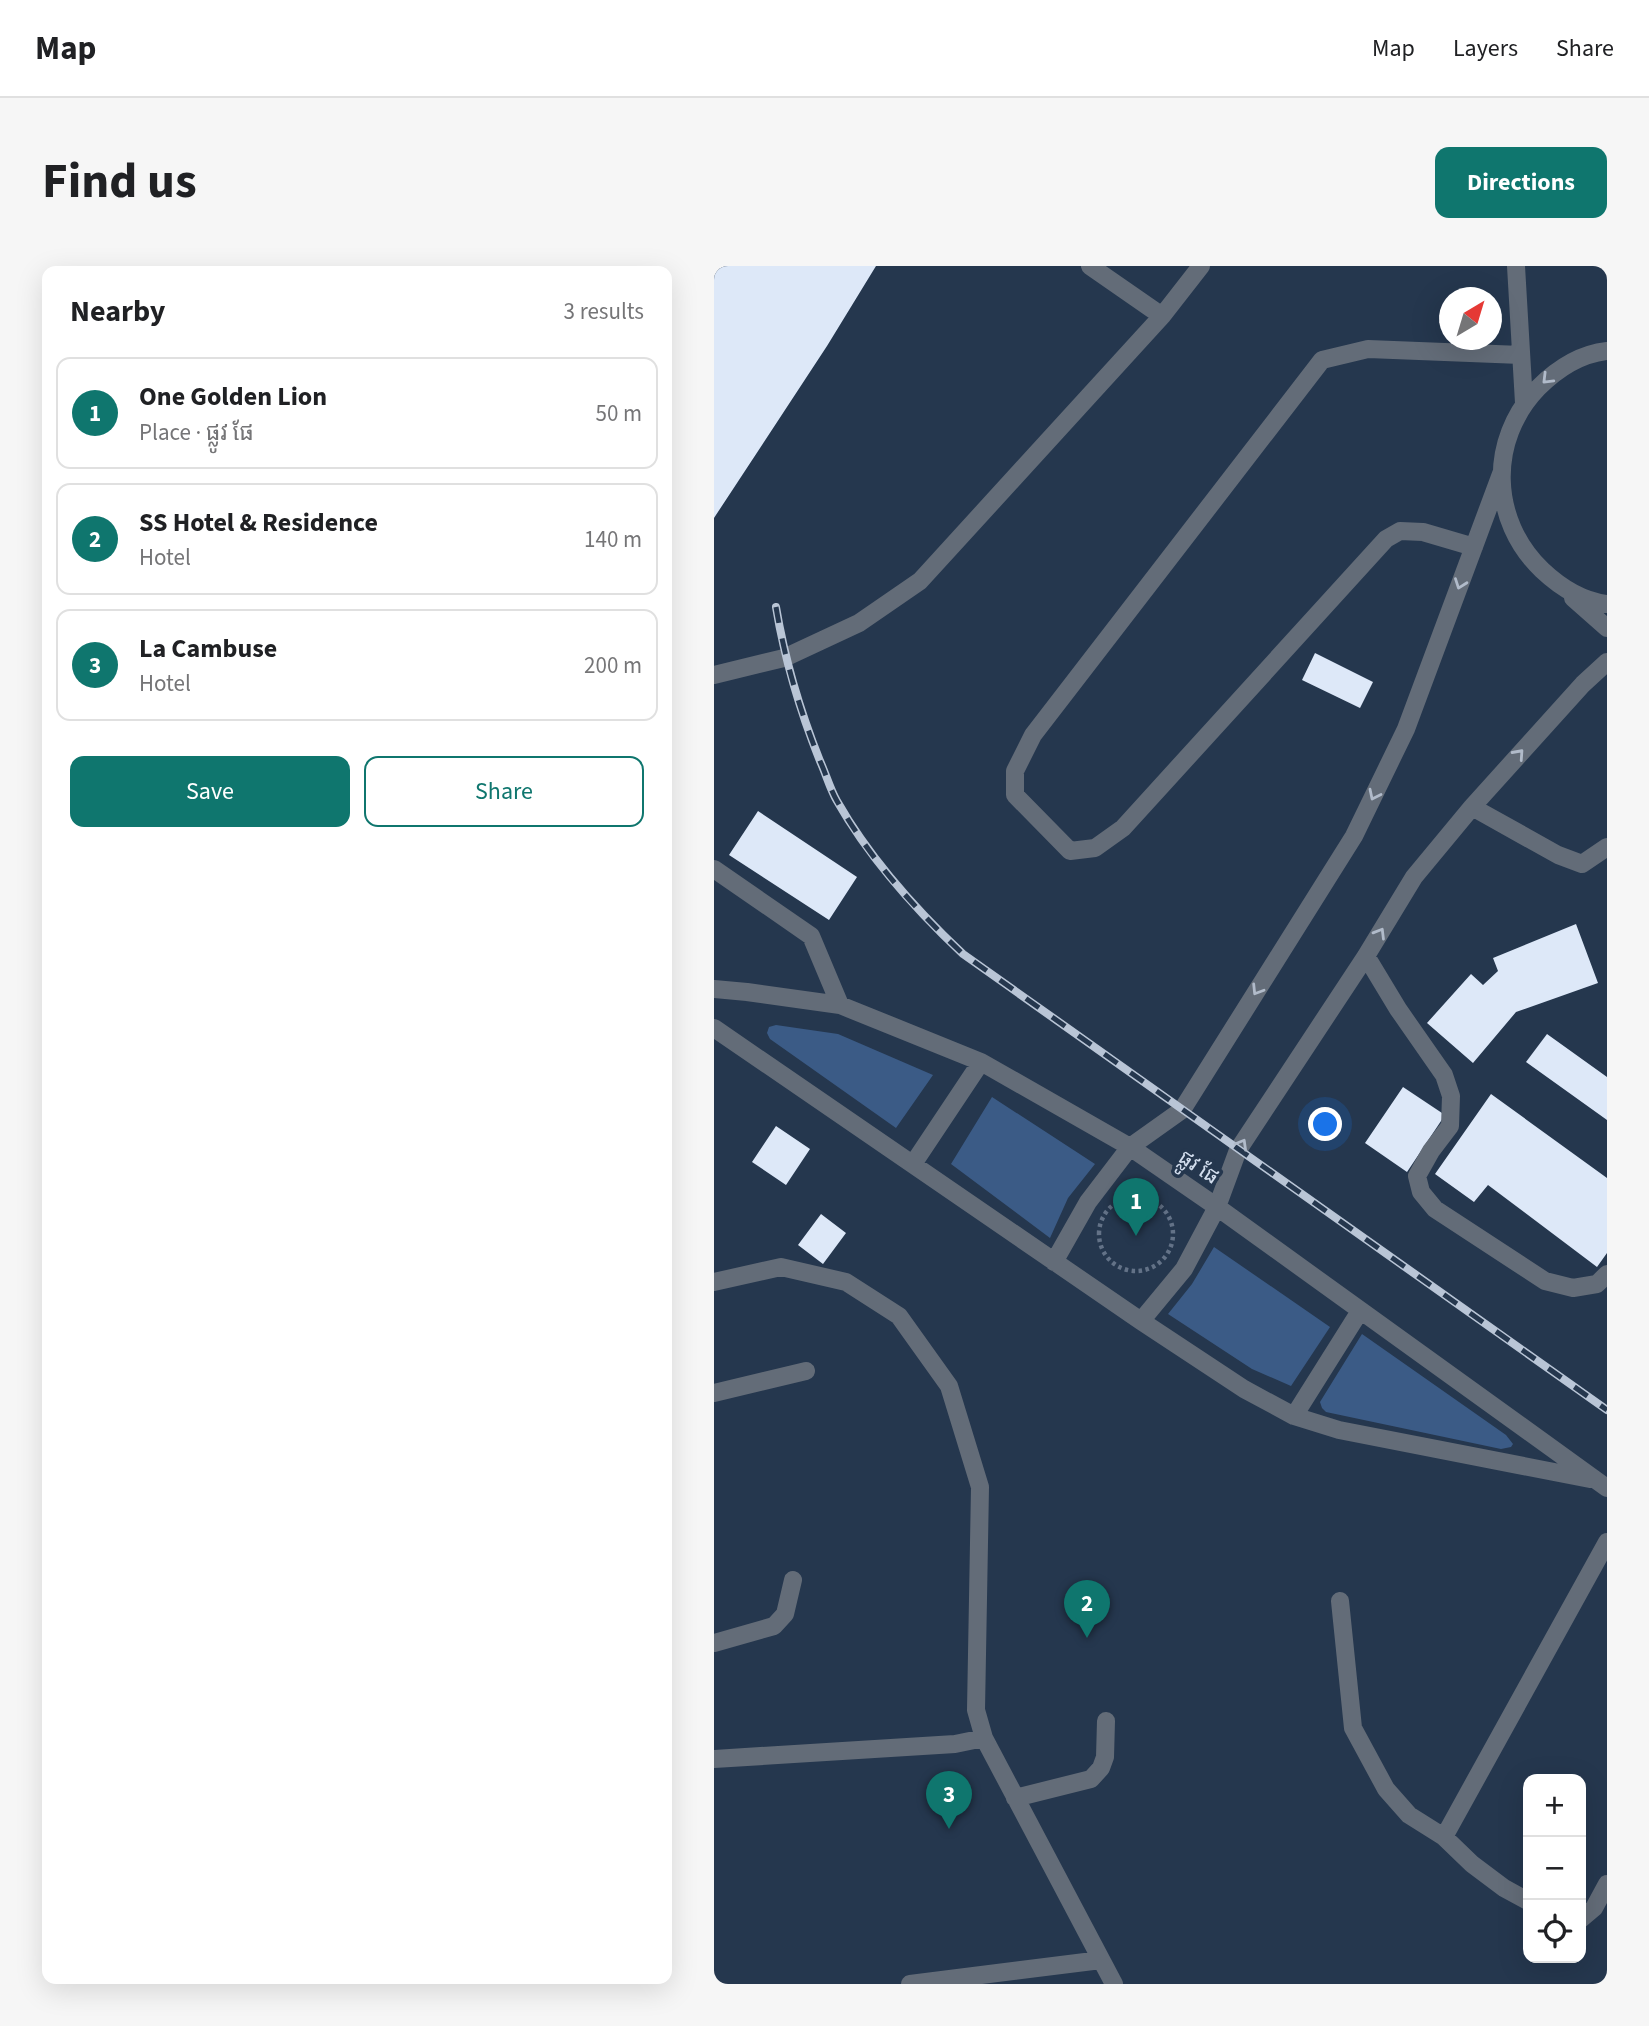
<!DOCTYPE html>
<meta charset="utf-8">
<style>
body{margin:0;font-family:"Source Sans 3","Noto Sans Khmer",sans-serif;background:#f6f6f6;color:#202124}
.controls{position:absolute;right:21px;bottom:21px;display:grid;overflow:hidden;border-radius:14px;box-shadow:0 7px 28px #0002}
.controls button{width:63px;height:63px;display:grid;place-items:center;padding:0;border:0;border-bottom:2px solid #e0e0e0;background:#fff;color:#202124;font:35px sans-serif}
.compass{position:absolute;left:725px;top:21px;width:63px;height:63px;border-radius:50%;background:#fff;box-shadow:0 7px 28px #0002;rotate:38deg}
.you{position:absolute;left:612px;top:859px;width:24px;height:24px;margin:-18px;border:5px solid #fff;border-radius:50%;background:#1a73e8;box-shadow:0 0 0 10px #1a73e833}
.badge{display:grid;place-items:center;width:46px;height:46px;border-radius:50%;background:#0f766e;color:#fff;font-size:23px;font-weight:700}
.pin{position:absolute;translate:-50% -58px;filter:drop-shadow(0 2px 4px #0008)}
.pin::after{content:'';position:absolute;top:37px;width:24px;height:21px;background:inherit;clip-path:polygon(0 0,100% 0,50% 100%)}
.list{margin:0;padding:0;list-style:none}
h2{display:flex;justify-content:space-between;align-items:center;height:91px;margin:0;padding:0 28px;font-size:30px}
h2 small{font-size:23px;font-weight:400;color:#757577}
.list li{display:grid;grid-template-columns:46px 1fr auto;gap:21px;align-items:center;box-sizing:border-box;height:112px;margin:0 14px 14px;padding:0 14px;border:2px solid #e0e0e0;border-radius:14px}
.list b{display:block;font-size:26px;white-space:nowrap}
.list p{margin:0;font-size:23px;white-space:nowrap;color:#757577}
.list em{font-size:23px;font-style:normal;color:#757577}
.actions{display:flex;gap:14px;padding:21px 28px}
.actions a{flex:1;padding:16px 0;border:2px solid #0f766e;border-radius:14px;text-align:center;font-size:24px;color:#0f766e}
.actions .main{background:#0f766e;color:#fff}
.icon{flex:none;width:38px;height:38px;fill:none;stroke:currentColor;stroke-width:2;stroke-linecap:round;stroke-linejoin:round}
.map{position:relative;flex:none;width:893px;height:1718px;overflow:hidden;border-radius:14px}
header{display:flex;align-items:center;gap:42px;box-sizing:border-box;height:98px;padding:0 35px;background:#fff;border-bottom:2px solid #e0e0e0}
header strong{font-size:33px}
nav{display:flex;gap:38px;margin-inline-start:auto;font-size:24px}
.intro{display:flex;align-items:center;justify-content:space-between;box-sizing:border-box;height:168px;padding:0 42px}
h1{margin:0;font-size:49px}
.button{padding:18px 32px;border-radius:14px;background:#0f766e;color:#fff;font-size:24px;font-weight:700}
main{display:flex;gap:42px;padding:0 42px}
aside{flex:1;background:#fff;border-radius:14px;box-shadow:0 7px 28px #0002}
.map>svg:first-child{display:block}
.green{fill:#3b5b86}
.building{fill:#dde8f8}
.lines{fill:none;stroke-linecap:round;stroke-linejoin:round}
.path{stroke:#637287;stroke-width:4.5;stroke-dasharray:3.5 3.5;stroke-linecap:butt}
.minor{stroke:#636c78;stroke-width:18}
.rail-casing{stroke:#b9c5d6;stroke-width:8}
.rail{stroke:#25374e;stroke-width:5;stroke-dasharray:16;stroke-linecap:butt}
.oneway{stroke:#b1bbca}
.labels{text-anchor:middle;stroke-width:7;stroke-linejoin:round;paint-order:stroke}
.street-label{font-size:21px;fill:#d2dded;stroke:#25374e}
</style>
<header>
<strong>Map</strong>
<nav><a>Map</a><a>Layers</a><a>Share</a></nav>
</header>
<div class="intro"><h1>Find us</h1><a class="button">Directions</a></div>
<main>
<aside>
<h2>Nearby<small>3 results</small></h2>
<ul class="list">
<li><span class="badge">1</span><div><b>One Golden Lion</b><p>Place · ផ្លូវ ផែ</p></div><em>50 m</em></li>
<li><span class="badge">2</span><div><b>SS Hotel &amp; Residence</b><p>Hotel</p></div><em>140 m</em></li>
<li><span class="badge">3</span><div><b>La Cambuse</b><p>Hotel</p></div><em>200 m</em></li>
</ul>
<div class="actions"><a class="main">Save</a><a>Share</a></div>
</aside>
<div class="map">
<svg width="893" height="1718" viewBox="0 0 893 1718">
<rect width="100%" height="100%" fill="#25374e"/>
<!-- green -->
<path class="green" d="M62,759L124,768L219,809L182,862L56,773L53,767L55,761Z
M278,831L381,898L354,932L336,972L237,898Z
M500,981L616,1061L577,1120L538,1103L454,1048L478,1018Z
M648,1068L792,1169L799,1178L797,1181L787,1183L612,1146L608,1142L606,1136Z"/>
<!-- building -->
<path class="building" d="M0,0H162L113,80L0,252Z
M601,387L659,416L646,442L588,414Z
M44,545L143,611L115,654L15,589Z
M862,658L884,717L802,746L759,797L713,757L757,708L769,719L784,705L779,692Z
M833,768L893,811V854L812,796Z
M689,821L731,849L693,906L651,877Z
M777,828L893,912V987L883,1001L774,919L760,936L721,908Z
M62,860L96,883L72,919L38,896Z
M107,948L132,967L109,998L84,979Z"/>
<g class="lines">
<!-- path -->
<path class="path" d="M385 968a37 37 0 1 1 74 0a37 37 0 1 1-74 0Z"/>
<!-- minor -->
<path class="minor" d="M376,0L448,50
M802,0L810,137
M893,85C866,88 843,103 824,122C774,174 776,254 828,304C846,321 868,335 893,338
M760,281L709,266L686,265L672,273L409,562L381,582L356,585L301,529V505L319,469L608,94L654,83L807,89
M859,332L893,362
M0,409L70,392L145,357L206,315L448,50L487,0
M758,541L844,589L868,598L893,581
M0,603L97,670L126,739
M652,690L684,743L730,809L737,830L736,860L717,885L703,910L707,926L721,943L831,1015L859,1022L883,1018L893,1008
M0,723L33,726L126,739L267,796L416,881L503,941L893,1222
M0,762L427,1055L530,1123L580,1150L625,1164L876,1213
M199,898L267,796
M340,996L374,936L416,881L468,844L640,570L692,463L787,208
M0,1016L67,1001L132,1016L185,1050L235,1120L266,1221L262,1444L270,1472L400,1718
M427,1055L470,1003L503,941L524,884L652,690L700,611L758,541L869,418L893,396
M0,1127L92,1105
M580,1150L646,1045
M626,1335L639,1462L672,1523L695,1549L730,1571L893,1276
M0,1377L60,1360L71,1348L79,1314
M0,1493L241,1478L270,1472
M301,1532L377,1513L387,1502L391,1491L392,1455
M730,1571L758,1598L790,1622L814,1635
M867,1653L880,1642L893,1618
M196,1718L387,1694"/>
<defs>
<path id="rail" d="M62,341C71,395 86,445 106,495C112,508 116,523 123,535C156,593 200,642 249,688L893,1144"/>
</defs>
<!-- rail casing -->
<use href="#rail" class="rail-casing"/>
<!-- rail -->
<use href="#rail" class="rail"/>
</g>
<!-- one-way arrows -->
<defs><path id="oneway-chevron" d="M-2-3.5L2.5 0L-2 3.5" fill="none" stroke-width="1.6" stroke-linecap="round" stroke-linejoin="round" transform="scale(1.75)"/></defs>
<g class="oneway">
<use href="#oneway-chevron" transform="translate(833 113) rotate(135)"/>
<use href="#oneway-chevron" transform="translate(746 318) rotate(110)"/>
<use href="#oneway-chevron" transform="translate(805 488) rotate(-48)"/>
<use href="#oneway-chevron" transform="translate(660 529) rotate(116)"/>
<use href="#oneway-chevron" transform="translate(666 667) rotate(-59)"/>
<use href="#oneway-chevron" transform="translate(543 724) rotate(122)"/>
<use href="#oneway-chevron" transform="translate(528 878) rotate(-60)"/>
</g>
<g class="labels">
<!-- street labels -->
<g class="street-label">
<text transform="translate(485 901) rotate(34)" y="7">ផ្លូវ ផែ</text>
</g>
</g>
</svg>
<div class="controls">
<button>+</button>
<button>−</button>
<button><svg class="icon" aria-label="locate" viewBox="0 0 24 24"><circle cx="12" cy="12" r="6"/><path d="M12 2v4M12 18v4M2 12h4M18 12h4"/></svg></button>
</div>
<svg class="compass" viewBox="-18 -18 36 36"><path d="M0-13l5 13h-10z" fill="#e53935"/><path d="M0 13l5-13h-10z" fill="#757577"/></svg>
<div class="you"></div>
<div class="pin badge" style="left:422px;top:970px">1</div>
<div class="pin badge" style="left:373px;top:1372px">2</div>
<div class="pin badge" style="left:235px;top:1563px">3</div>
</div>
</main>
